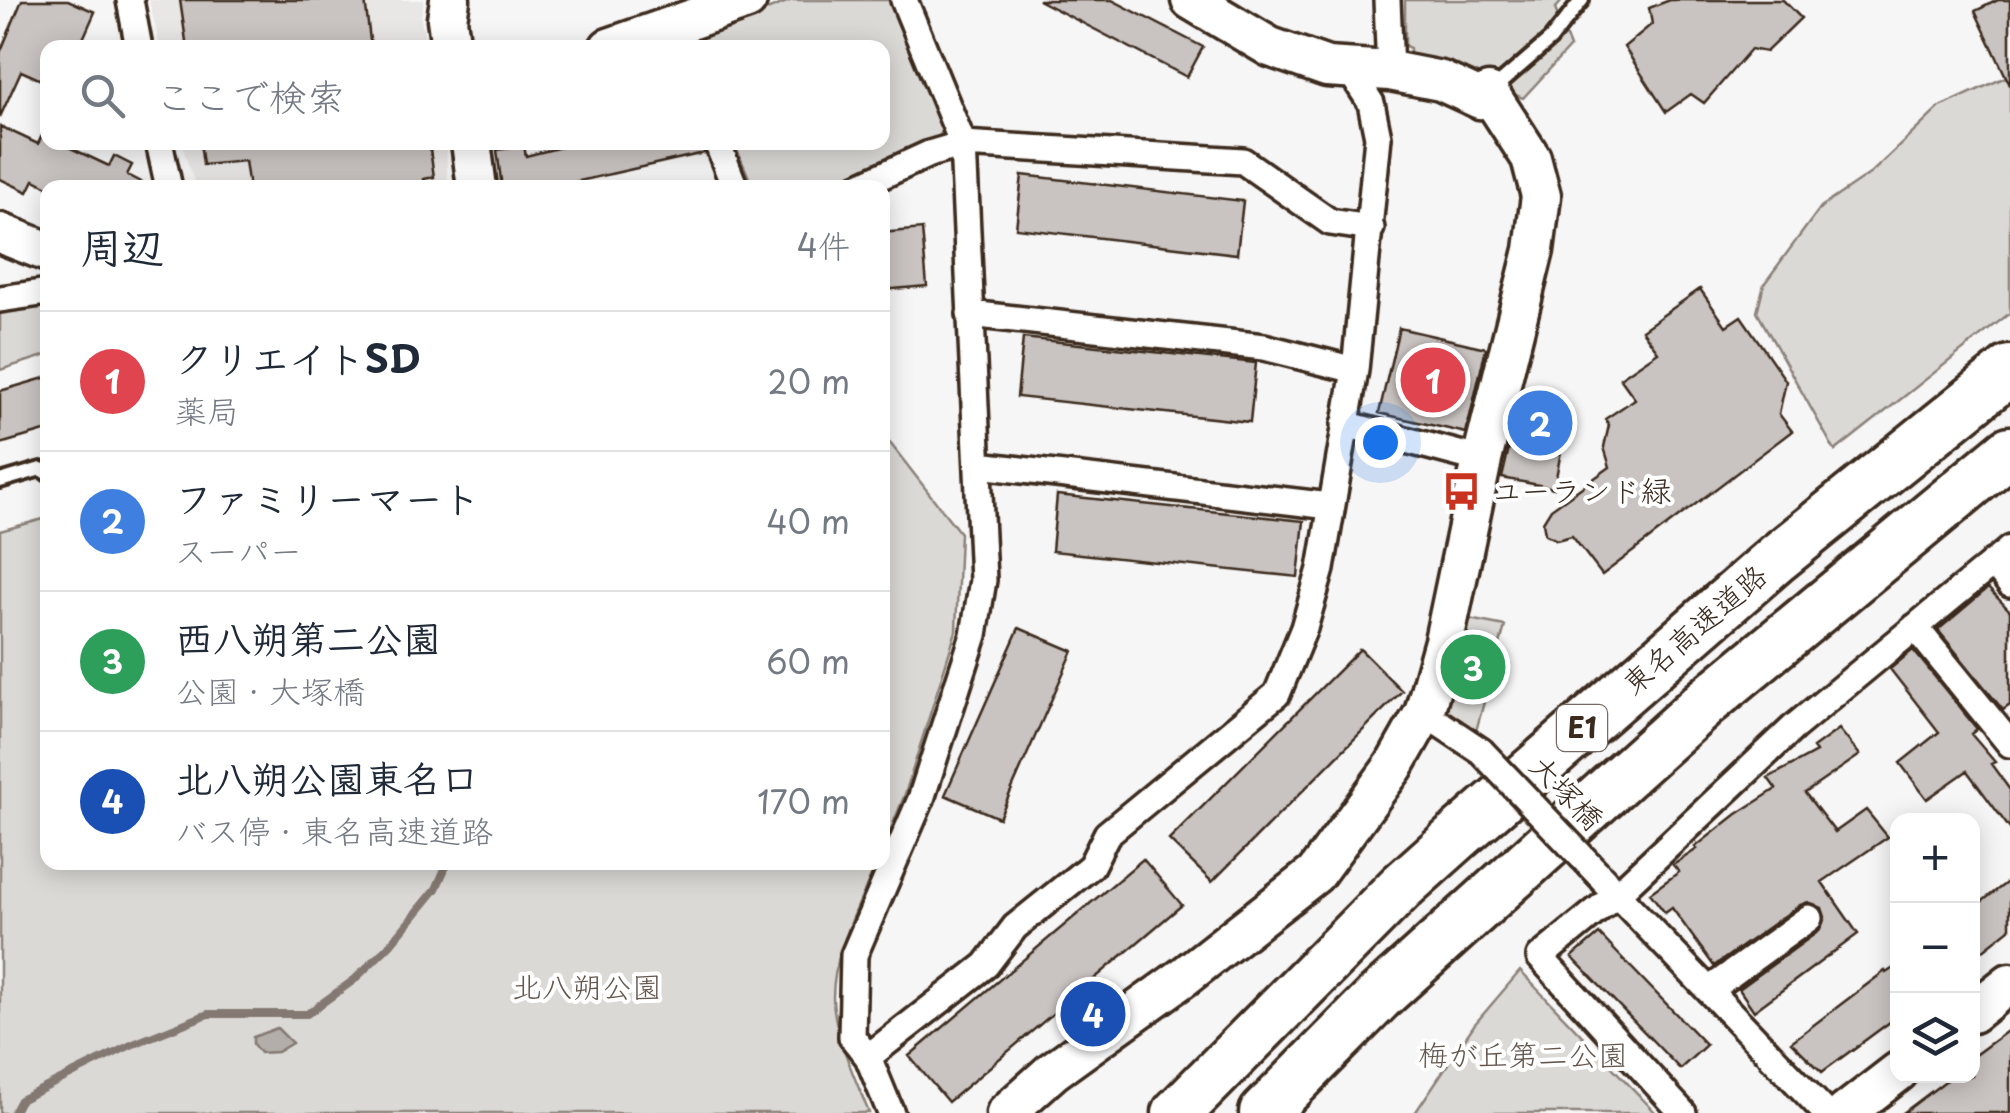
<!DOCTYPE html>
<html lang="ja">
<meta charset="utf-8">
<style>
body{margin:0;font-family:"Playpen Sans","Klee One",sans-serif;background:#f2f2f3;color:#1f2937}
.controls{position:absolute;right:30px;bottom:30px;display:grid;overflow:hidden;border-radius:20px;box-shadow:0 5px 25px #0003}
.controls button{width:90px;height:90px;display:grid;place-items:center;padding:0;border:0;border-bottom:2px solid #e0e1e3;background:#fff;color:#1f2937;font:50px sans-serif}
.you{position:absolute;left:1380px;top:442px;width:35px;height:35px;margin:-25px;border:8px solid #fff;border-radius:50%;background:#1a73e8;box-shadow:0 0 0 15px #1a73e833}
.badge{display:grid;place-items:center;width:65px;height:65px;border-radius:50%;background:#c8321e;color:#fff;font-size:32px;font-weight:700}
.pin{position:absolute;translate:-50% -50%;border:5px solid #fff;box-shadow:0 2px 10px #0006}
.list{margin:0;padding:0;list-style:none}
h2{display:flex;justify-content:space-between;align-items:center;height:130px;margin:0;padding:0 40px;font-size:42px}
h2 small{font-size:32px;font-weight:400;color:#747a83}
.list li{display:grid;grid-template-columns:65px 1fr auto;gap:30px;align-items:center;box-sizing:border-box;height:140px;padding:0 40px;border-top:2px solid #e0e1e3}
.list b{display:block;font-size:38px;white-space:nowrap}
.list p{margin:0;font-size:32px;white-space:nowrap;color:#747a83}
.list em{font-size:32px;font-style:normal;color:#747a83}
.icon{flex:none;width:55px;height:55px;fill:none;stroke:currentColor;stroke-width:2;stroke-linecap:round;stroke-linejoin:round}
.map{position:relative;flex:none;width:2010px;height:1113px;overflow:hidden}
.search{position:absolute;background:#fff;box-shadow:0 5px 25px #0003;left:40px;top:40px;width:850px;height:110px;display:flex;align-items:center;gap:25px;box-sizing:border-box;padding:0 35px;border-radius:20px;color:#747a83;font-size:38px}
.panel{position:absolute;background:#fff;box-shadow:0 5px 25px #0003;left:40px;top:180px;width:850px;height:690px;border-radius:20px}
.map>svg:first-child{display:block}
.built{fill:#e9e7e6}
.green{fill:#dbd9d6;stroke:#8b827a;stroke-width:2.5}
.water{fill:#b4aeaa;stroke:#847972;stroke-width:2.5}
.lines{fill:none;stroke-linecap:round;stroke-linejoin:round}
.stream{stroke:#847972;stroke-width:8}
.building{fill:#c9c3c1;stroke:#3b2a1e;stroke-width:2.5}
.lane-casing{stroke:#3b2a1e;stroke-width:20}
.street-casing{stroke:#3b2a1e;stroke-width:32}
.secondary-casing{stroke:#3b2a1e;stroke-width:45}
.highway-casing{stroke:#3b2a1e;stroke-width:55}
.lane{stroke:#fff;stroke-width:12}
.street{stroke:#fff;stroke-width:25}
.secondary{stroke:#fff;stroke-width:38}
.highway{stroke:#fff;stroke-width:48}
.street-bridge-casing{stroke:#3b2a1e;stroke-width:32;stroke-linecap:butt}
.street-bridge{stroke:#fff;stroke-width:25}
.labels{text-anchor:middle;stroke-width:8;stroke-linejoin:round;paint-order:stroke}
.shield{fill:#fff;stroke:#766a62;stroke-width:2.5}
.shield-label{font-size:28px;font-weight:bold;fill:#3b2a1e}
.poi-label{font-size:30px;fill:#3b2a1e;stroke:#fff;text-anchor:start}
.street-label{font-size:30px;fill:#3b2a1e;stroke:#fff}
.park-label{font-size:30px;fill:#63564c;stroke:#fff}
</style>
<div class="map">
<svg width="2010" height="1113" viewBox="0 0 2010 1113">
<rect width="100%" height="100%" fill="#f7f6f6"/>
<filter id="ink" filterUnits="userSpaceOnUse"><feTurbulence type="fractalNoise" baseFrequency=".01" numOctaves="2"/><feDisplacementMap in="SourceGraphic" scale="20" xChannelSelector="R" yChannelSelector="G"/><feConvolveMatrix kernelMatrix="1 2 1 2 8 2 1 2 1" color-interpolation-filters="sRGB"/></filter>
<g filter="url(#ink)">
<!-- built -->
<path class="built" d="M149,0H424L421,19L427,47H160Z
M181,143H446L448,187H196Z"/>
<!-- green -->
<path class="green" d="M792,0H893L945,127L938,138L826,187H753L734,143L882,142V48H693L700,42V36Z
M1405,0H1563L1555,9L1570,47L1523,98L1410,55V48L1405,46Z
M2010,75V313L1835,451L1757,312L1764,284L1821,207L1871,173L1940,107Z
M47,302V355L0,370V310Z
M883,434L960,533L956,631L905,794L883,849Z
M47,518L48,862L877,863C859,904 827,965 834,1010C839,1045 856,1080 869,1113H0V531Z
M1464,618L1505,626L1476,731L1443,708Z
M1520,971L1656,1113H1415L1474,1025Z"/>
<!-- water -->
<path class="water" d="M277,1028L292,1043L277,1052L260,1053L253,1044V1037Z"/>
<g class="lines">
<!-- stream -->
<path class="stream" d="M13,1113L20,1100L131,1045L208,1014H307L354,980L390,945L436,889L448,862"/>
</g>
<!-- building -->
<path class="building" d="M22,0H68L95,12L79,48H48V83L21,71L0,117V53Z
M180,0H365L371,48H187Z
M1038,0H1112L1203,47L1187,77Z
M1670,0H1783L1801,18L1766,52L1751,49L1704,103L1691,94L1666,112L1624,47L1652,24L1649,8Z
M1998,0H2010V85L1975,11Z
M0,126L38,144L42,135L48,138V142H58L109,166L114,156L132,165L127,175L152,188H50L34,180L28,192L0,179Z
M200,142H429L434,177L424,179L425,188H249L245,161L203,165Z
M581,142H701L704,153L575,182V185L564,188H502L497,150L524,146L526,156Z
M1022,175L1243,201L1237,254L1016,228Z
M922,229L927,286L882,290V233Z
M1700,289L1726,326L1741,316L1786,381L1779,414L1792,431L1602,575L1572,536L1557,540L1545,534L1543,522L1551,509L1610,467L1604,447L1609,425L1605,419L1635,399L1620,378L1658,352L1642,330Z
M1399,328L1486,348L1466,433L1379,413Z
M1023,338L1256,363L1250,422L1017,397Z
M48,377V430L0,444V391Z
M1519,405L1568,415L1554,488L1502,478Z
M1057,495L1304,521L1298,577L1052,551Z
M1988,588L2010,611V705L2003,710L1938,630Z
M1019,628L1073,651L999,818L945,795Z
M1360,649L1402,691L1212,882L1169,840Z
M1913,650L1977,729L1971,734L1995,762L1991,764L2010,790V829L1967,771L1927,799L1900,763L1939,732L1890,669Z
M1839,729L1860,755L1805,793L1835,832L1866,810L1888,837L1822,882L1858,934L1754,1011L1739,989L1819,931L1825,917L1822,908L1808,902L1800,905L1714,966L1672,908L1665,913L1650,893L1679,872L1673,865L1697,849L1695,847L1737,814L1776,789L1768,778L1816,752L1813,748Z
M1143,859L1182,905L948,1102L909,1056Z
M2010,880V929L1972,959V909Z
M1599,934L1706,1045L1680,1069L1572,957Z
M1898,965V1016L1822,1072L1791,1042L1885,971L1886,973Z
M2010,1029V1113H1903L1952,1076H1972V1057Z"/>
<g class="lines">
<defs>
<path id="lane" d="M1491,91L1550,40L1582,0
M0,481L41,469L48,474"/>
<path id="street" d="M130,0L139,48
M1387,0L1390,71
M159,142L169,188
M717,142L735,188
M855,188L929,154L963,144L1243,161L1330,222L1371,228
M0,299L48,292
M970,314L1264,347L1355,370
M1345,424L1482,460
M979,465L1330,506
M1993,562L2010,584
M1915,627L2010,744
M1424,713L1481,751
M1605,882L1826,1113
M1709,990L1809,918
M868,1057L852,1037L854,955L921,799L974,635L983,580L963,144L904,0
M891,1113L868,1057L986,965L1015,927L1091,866L1107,834L1277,694L1304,628L1321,569L1355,370L1378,137L1371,103L1349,69
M1683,1113L1540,957L1617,894L1793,728L2010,549"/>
<path id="secondary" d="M450,0L447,19L451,48
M609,48L747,0
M471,142L477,188
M0,233L48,252
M1972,1013L2010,983
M1006,1113L1053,1071L1185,976L1315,874L1394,766L1424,713L1444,641L1482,460L1534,250L1541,196L1531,158L1489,93L1480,99L1441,81L1390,71L1327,67L1270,47L1191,0
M1845,1113L1898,1072"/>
<path id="highway" d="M1177,1113L1401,887L1458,836L1777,558L2010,370
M1264,1113L1379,997L1705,703L2010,451"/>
</defs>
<!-- lane casing -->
<use href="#lane" class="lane-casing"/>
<!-- street casing -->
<use href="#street" class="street-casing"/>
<!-- secondary casing -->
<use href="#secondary" class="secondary-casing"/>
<!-- highway casing -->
<use href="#highway" class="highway-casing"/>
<!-- lane -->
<use href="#lane" class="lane"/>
<!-- street -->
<use href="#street" class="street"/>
<!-- secondary -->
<use href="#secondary" class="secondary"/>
<!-- highway -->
<use href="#highway" class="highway"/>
<defs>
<path id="street-bridge" d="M1481,751L1604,880"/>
</defs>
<!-- street-bridge casing -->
<use href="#street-bridge" class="street-bridge-casing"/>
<!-- street-bridge -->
<use href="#street-bridge" class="street-bridge"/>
</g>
</g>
<!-- icons -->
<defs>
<symbol id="bus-bare" viewBox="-9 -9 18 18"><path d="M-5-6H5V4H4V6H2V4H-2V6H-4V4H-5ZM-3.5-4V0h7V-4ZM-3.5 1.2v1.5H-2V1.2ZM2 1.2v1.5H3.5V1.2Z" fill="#c8321e" stroke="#fff" stroke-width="2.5" paint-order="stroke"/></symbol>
</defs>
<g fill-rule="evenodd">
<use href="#bus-bare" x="1434" y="464" width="55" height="55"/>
</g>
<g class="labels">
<!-- shield labels -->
<rect class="shield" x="1557" y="705" width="50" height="46" rx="8"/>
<g class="shield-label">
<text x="1582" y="738">E1</text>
</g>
<!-- poi labels -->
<g class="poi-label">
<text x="1492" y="502">ユーランド緑</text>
</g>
<!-- street labels -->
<g class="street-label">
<text transform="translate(1695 630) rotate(-41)" y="10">東名高速道路</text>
<text transform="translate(1566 793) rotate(46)" y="10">大塚橋</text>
</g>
<!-- park labels -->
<g class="park-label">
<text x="587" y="998">北八朔公園</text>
<text x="1523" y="1066">梅が丘第二公園</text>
</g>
</g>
</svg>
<div class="controls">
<button>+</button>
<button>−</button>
<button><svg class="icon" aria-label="layers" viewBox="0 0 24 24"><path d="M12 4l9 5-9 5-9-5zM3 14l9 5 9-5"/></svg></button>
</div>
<div class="you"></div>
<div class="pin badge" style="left:1433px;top:380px;background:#e0444e">1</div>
<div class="pin badge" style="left:1540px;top:423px;background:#3f7fe0">2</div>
<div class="pin badge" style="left:1473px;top:667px;background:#2e9e5b">3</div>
<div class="pin badge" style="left:1093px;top:1014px;background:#1a4fb4">4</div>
<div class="search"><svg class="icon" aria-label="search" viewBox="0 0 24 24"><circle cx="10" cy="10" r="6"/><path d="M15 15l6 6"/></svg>ここで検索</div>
<section class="panel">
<h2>周辺<small>4件</small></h2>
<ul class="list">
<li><span class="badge" style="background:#e0444e">1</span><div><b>クリエイトSD</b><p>薬局</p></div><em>20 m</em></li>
<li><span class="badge" style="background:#3f7fe0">2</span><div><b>ファミリーマート</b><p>スーパー</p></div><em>40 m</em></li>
<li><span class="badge" style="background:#2e9e5b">3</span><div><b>西八朔第二公園</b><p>公園 · 大塚橋</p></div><em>60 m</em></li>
<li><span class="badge" style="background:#1a4fb4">4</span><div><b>北八朔公園東名口</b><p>バス停 · 東名高速道路</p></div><em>170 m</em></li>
</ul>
</section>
</div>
